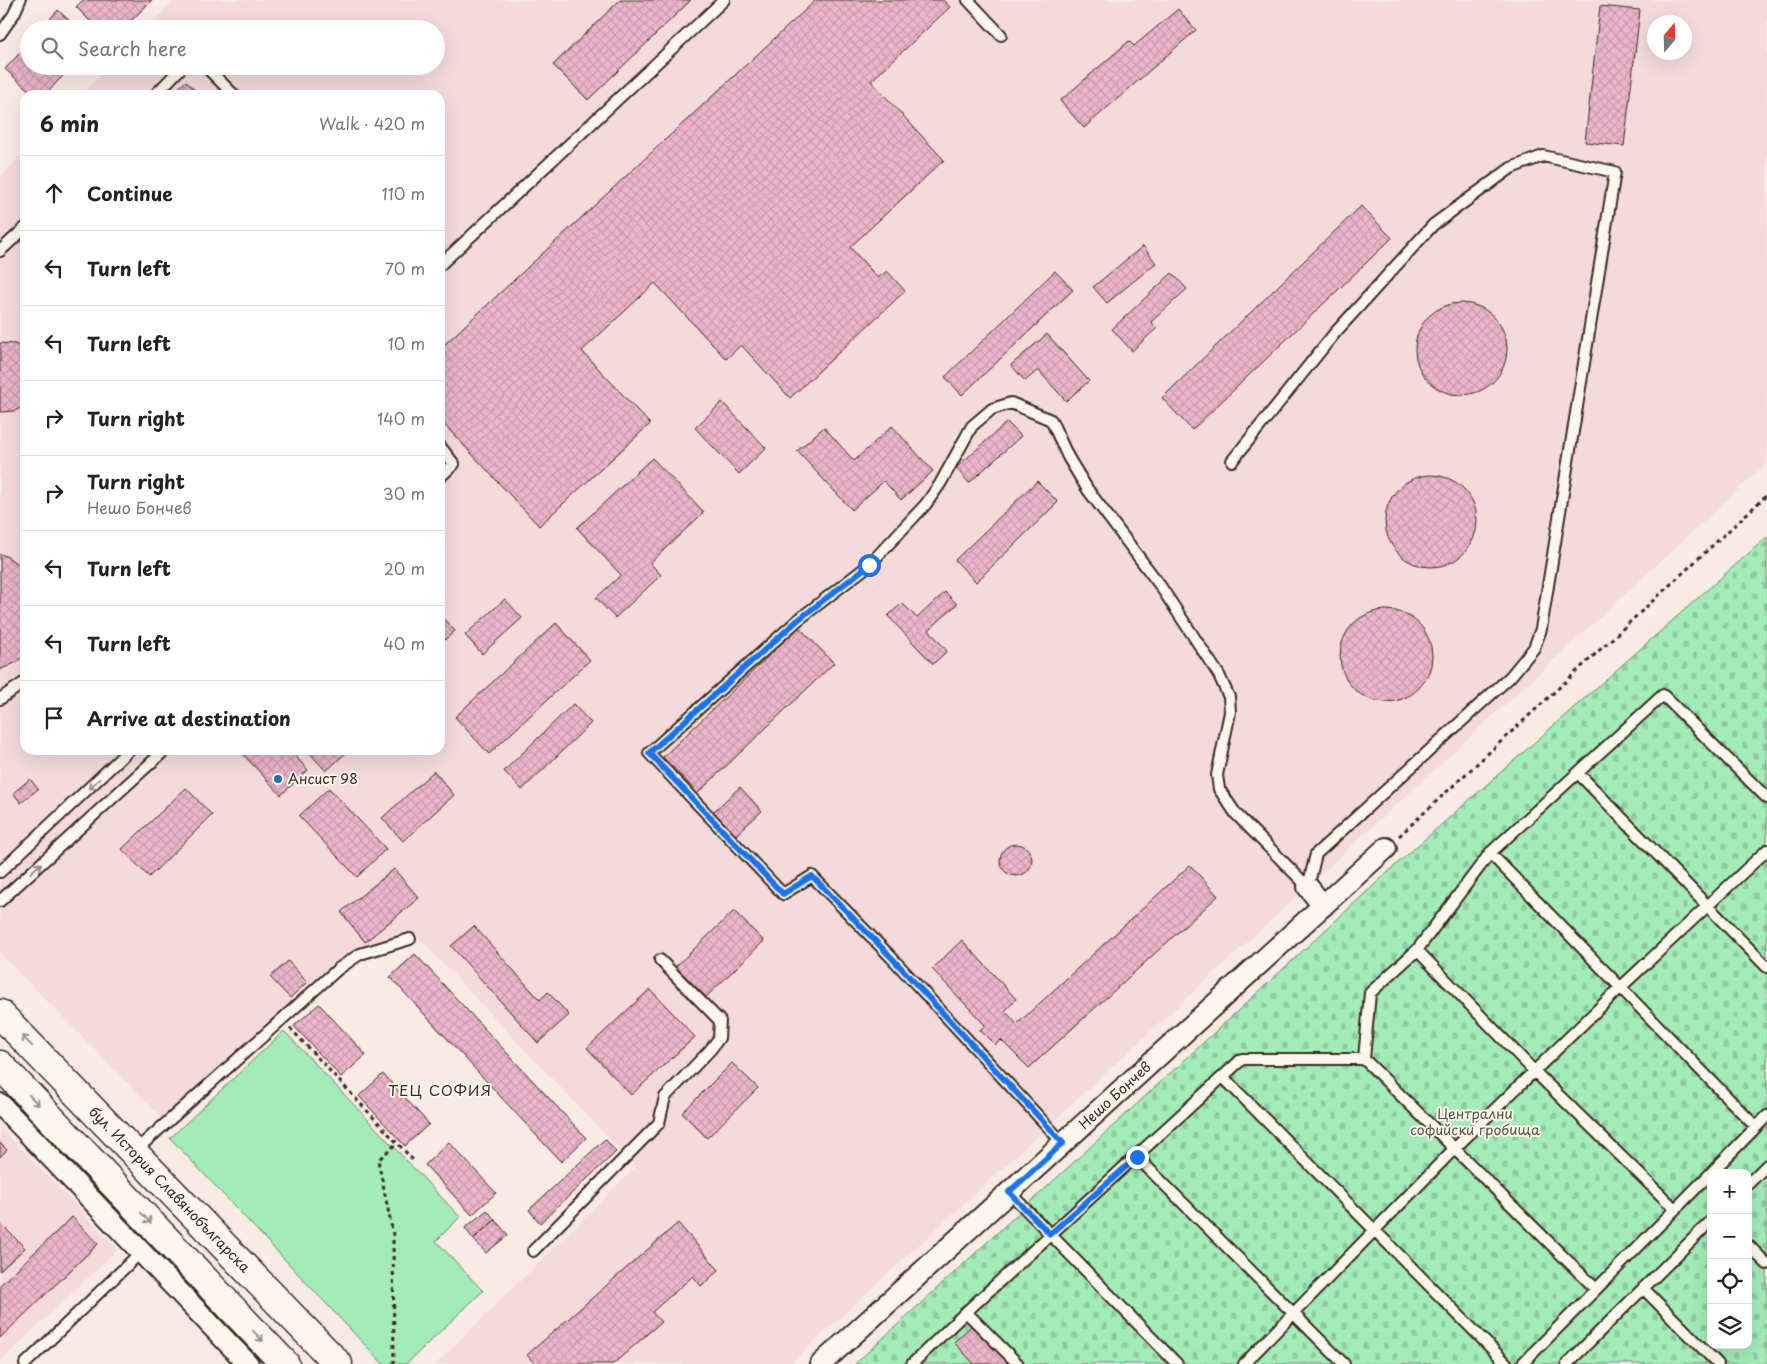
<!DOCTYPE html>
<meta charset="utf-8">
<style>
body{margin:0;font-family:"Playpen Sans",sans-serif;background:#f2f2f2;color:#222}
.controls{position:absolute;right:15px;bottom:15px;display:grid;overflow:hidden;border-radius:10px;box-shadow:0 5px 20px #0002}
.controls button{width:45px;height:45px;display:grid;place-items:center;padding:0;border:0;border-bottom:1px solid #e0e0e0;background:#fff;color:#222;font:25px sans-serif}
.compass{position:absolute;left:1647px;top:15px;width:45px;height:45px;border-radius:50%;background:#fff;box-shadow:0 5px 20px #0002;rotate:19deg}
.stop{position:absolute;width:15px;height:15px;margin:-11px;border:4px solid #1a73e8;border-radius:50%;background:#fff}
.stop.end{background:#1a73e8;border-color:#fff;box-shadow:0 1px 5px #0008}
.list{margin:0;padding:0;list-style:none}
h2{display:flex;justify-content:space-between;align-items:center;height:65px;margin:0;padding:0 20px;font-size:21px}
h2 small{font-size:16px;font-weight:400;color:#767676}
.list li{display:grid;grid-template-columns:32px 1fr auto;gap:15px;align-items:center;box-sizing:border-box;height:75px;padding:0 20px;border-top:1px solid #e0e0e0}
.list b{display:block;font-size:19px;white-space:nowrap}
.list p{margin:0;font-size:16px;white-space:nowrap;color:#767676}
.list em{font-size:16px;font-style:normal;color:#767676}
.icon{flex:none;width:28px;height:28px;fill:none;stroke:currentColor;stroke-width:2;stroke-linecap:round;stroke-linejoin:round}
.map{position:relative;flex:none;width:1767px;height:1364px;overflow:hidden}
.search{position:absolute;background:#fff;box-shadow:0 5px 20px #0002;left:20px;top:20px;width:425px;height:55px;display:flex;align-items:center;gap:12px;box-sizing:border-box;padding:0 18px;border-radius:28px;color:#767676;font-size:19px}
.panel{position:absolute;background:#fff;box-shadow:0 5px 20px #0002;left:20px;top:90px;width:425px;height:665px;border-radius:15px}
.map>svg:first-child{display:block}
.built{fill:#f4dadd;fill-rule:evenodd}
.cemetery{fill:url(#cemetery-stones);stroke:#6f8a6b;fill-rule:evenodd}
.green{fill:#a3ebb8;stroke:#6f8a6b}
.building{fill:url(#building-cross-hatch);stroke:#3b2a1e}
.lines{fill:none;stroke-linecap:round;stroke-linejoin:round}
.service-casing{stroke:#3b2a1e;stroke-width:14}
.minor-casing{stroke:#3b2a1e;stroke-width:24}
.secondary-casing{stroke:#3b2a1e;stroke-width:31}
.path{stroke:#3b2a1e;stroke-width:3;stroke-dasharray:4 4;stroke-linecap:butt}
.service{stroke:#fbf7ec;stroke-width:10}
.minor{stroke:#fbf7ec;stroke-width:20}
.secondary{stroke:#fbf7ec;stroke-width:28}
.oneway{stroke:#9b9085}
.route{stroke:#1a73e8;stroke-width:6}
.poi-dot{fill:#1f6fb2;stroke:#fbf7ec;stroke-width:2}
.labels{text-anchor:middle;stroke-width:4;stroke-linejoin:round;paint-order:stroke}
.poi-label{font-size:14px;fill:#3b2a1e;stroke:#fbf7ec;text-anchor:start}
.street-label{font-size:14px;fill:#3b2a1e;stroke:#fbf7ec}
.park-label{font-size:14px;fill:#555a44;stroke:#fbf7ec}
.neighbourhood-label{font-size:15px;letter-spacing:1px;fill:#3b2a1e;stroke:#fbf7ec}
</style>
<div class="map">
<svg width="1767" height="1364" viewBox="0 0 1767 1364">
<defs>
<pattern id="cemetery-stones" width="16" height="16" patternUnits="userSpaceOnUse" patternTransform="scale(1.25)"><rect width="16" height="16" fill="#a3ebb8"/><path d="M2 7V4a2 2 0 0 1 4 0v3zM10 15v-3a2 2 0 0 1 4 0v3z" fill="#8dca9e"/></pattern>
<pattern id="building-cross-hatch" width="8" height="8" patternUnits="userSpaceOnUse" patternTransform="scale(1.25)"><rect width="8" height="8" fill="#ebb4ca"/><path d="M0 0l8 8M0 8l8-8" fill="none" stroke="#ca9bad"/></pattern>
</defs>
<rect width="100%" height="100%" fill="#f8eae5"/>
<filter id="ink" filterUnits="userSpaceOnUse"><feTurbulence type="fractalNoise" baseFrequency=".02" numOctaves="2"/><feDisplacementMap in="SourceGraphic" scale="10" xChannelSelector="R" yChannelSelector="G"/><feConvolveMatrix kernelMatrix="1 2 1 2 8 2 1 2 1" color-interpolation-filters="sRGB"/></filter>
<g filter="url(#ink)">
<!-- built -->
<path class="built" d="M175,0H1767V463L790,1364H436L636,1167L415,934L351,955L165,1121L0,953V177L25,152V750H440V95H81L109,66H436V29H146ZM1654,22H1684V52H1654Z
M0,1127L118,1249L0,1362Z"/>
<!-- cemetery -->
<path class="cemetery" d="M1767,537V1364H855L1398,863ZM1711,1173H1748V1345H1711Z"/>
<!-- green -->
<path class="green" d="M284,1031L460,1217L436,1241L483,1291L406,1364H383L170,1138Z"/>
<!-- building -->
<path class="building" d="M83,0H152L123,29H98L76,7Z
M620,0H691L588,100L553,65Z
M816,0H943L950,7L871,81L944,160L850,247L878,278L887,271L905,291L790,398L741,345L726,359L655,283L582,351L650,424L539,526L440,420V339L445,344Z
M1600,6L1640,10L1624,146L1585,142Z
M1178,9L1196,30L1084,128L1060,101L1129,41L1134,46Z
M58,10L78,29H41Z
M29,43V66H72L45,95H34L5,69Z
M186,81L199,95H171Z
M1361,206L1392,238L1192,430L1162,398Z
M1143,246L1156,263L1107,303L1093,287Z
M1055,271L1073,290L962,395L945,377Z
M1172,273L1187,289L1151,322L1157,328L1132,351L1112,329Z
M1415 349a46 46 0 1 1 92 0a46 46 0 1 1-92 0Z
M1047,334L1089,381L1066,401L1038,370L1025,381L1011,365Z
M0,343L15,344L25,349V406L14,411L0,412Z
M722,402L766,448L739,474L695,428Z
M1007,422L1021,436L969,483L956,468Z
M892,426L933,471L901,500L884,481L852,510L797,451L824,427L854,461Z
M652,458L704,512L650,563L661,575L615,618L596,598L621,575L577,528Z
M1385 521a46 46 0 1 1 92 0a46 46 0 1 1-92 0Z
M1037,481L1058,502L976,582L955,560Z
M0,554L6,556L25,569V654L17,662L0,670Z
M945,592L957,604L929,630L947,651L933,664L888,616L902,603L917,618Z
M505,599L522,618L482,654L465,635Z
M1340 656a46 46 0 1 1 92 0a46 46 0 1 1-92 0Z
M440,615L455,631L440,644Z
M556,623L590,660L489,754L455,717Z
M799,627L834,663L698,793L663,757Z
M573,704L591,723L522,790L504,771Z
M239,750H290L308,770L281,795Z
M307,750H349L326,771Z
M434,771L454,795L403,841L382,818Z
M30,779L38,789L21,803L13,793Z
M740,787L762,811L735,836L713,812Z
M186,788L212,815L149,877L122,849Z
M329,788L386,849L357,877L299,816Z
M1000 860a16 16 0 1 1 32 0a16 16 0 1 1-32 0Z
M1190,865L1218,896L1029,1068L1001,1040L995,1045L980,1030L985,1025L932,969L962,940L1016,999L1005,1011L1017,1024Z
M394,869L419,898L365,942L341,912Z
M734,911L764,941L703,1000L673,969Z
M474,926L540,1000L548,992L569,1015L538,1043L451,946Z
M415,954L586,1138L561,1162L390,977Z
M288,961L307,982L290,998L270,977Z
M650,989L695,1037L631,1095L587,1048Z
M319,1004L366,1055L341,1077L294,1026Z
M732,1063L758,1088L707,1138L682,1113Z
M383,1074L429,1124L405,1146L359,1096Z
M605,1139L616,1152L540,1223L529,1210Z
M449,1142L496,1193L472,1215L425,1165Z
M0,1143L7,1150L0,1157Z
M487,1210L495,1220L473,1239L465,1228Z
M72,1217L98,1244L0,1338V1285Z
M495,1220L508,1235L486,1253L473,1239Z
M0,1223L25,1248L0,1271Z
M678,1223L719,1270L701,1286L693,1276L652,1312L661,1322L613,1364H535L527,1355Z
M973,1324L1011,1364H974L954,1342Z"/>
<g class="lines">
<defs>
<path id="service" d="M968,0L1001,35
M0,34L14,14L20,0
M205,66L234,95
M155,95L183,66
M0,251L25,228
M440,265L724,0
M440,446L454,464L440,477
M1232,461L1334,334L1433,225L1511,168L1543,156L1615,172L1541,629L1534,648L1510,677L1316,854L1308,887
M0,699L25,682
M1578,773L1767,967
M1490,853L1756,1127
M0,872L129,750
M0,901L165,750
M1417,950L1534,1071L1675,1209
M1364,1059L1370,993L1417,950L1490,853L1663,695L1767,798
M1223,1077L1507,1364
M1063,1143L891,957L812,876L783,894L649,753L798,620L869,565L926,504L940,484L972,426L992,409L1011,403L1051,420L1068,457L1088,490L1159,584L1219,675L1229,697L1230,712L1217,775L1219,789L1236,814L1308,887
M135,1151L338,969L360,954L410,939
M1137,1157L1344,1364
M1711,1173L1767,1116
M1748,1184L1767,1165
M1009,1192L1177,1364
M1748,1245L1767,1264
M533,1251L659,1123L665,1097L711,1049L719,1038L720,1021L660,960
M1643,1288L1718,1364
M966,1312L1242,1059H1364L1596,1289
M25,1364L141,1252
M912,1364L966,1312L1018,1364
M1244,1364L1455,1148L1621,987L1767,850
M1522,1364L1711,1173
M1567,1364L1711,1221"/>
<g id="minor">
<path d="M1308,887L1323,906"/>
<path d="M0,1104L248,1364"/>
<path id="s1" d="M821,1364L1386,848"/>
</g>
<g id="secondary">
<path id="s2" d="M0,1014L338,1364"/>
<path d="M0,1065L285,1364"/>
</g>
</defs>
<!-- service casing -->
<use href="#service" class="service-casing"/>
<!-- minor casing -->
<use href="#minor" class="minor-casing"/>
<!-- secondary casing -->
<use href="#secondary" class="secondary-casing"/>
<!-- path -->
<path class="path" d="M1399,836L1767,495
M290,1028L414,1161
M394,1364L393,1234L378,1160L397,1143"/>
<!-- service -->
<use href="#service" class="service"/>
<!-- minor -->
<use href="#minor" class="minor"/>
<!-- secondary -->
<use href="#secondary" class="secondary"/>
</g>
<!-- one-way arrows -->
<defs><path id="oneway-shaft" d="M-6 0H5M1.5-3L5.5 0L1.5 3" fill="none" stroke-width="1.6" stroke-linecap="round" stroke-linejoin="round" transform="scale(1.25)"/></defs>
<g class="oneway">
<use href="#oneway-shaft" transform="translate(94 784) rotate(137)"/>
<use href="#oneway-shaft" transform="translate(36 868) rotate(-42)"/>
<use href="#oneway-shaft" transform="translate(27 1041) rotate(-134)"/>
<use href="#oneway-shaft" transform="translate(34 1100) rotate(46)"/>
<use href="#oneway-shaft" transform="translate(146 1218) rotate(46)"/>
<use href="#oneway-shaft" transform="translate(258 1336) rotate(46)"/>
</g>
</g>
<g class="lines" filter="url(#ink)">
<!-- route -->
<path class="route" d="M869,565L798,620L649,753L783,894L812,876L891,957L1063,1143L1009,1192L1050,1234L1137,1157"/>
</g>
<!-- markers -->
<circle class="poi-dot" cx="278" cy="779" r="5"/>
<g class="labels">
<!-- poi labels -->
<g class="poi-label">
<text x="288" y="784">Ансист 98</text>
</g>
<!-- street labels -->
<g class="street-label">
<text dy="5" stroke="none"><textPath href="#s1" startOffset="398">Нешо Бончев</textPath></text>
<text dy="5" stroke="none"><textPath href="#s2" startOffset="244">бул. История Славянобългарска</textPath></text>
</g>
<!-- park labels -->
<g class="park-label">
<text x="1475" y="1119">Централни<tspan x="1475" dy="16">софийски гробища</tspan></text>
</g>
<!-- neighbourhood labels -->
<g class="neighbourhood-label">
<text x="440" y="1096">ТЕЦ СОФИЯ</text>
</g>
</g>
</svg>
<div class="controls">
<button>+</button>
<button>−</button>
<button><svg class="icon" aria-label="locate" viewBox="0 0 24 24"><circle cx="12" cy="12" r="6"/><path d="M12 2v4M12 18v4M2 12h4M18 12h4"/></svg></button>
<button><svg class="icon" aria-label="layers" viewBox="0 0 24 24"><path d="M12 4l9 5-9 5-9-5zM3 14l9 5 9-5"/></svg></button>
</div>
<svg class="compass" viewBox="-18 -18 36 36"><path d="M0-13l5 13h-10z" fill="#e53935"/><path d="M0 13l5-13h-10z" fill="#767676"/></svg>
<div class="stop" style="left:869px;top:565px"></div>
<div class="stop end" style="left:1137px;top:1157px"></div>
<div class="search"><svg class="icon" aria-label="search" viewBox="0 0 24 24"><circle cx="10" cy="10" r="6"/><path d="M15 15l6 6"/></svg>Search here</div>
<section class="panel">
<h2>6 min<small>Walk · 420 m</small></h2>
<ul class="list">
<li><svg class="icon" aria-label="ahead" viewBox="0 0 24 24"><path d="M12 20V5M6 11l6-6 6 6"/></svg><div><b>Continue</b></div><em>110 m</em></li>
<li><svg class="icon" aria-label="left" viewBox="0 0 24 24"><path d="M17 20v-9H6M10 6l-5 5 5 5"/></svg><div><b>Turn left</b></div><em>70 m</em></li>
<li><svg class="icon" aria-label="left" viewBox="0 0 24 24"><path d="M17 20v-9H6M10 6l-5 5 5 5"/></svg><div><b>Turn left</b></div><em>10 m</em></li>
<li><svg class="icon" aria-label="right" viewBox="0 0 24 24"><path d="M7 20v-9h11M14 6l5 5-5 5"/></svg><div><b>Turn right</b></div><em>140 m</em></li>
<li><svg class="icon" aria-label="right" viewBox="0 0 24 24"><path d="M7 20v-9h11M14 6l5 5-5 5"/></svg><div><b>Turn right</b><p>Нешо Бончев</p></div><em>30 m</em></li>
<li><svg class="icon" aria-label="left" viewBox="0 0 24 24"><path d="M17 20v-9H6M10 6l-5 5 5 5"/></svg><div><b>Turn left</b></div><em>20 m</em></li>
<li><svg class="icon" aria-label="left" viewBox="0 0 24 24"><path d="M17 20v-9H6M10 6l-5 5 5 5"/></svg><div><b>Turn left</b></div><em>40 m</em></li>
<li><svg class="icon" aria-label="arrive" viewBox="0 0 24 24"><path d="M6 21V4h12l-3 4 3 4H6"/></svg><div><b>Arrive at destination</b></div></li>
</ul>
</section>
</div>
